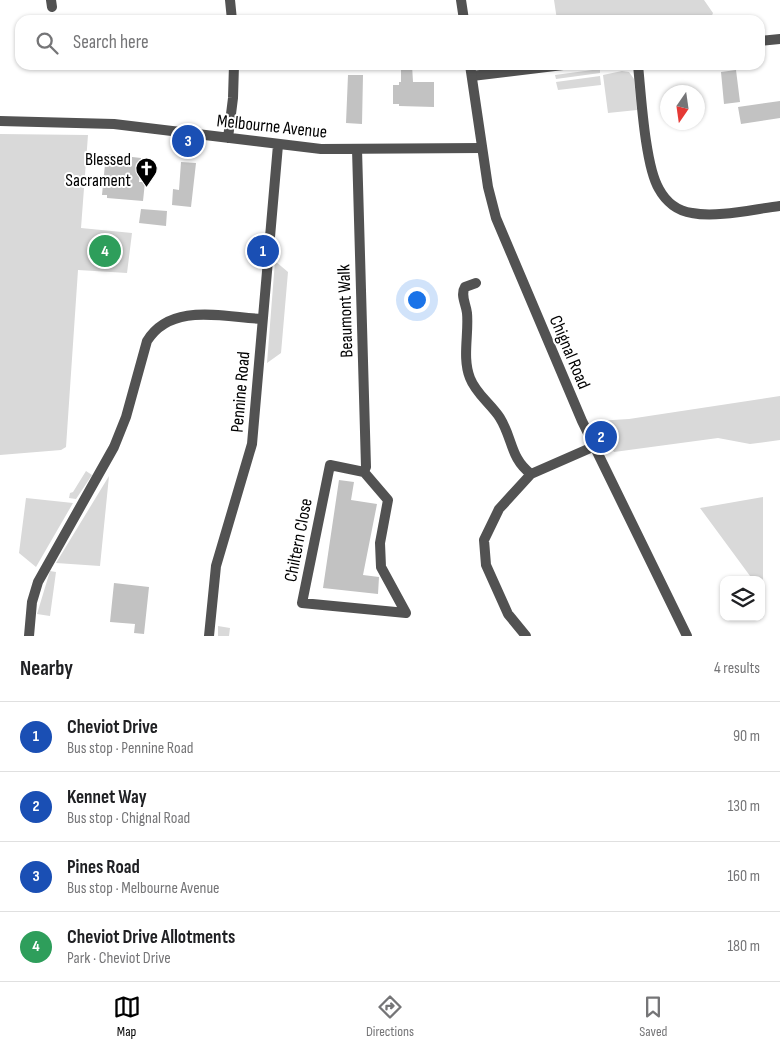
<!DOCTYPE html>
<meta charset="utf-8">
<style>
body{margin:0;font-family:"Sofia Sans Condensed",sans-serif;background:#f2f2f2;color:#202124}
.controls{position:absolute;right:15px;bottom:15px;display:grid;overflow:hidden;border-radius:10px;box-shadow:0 1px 4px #0004}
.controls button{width:45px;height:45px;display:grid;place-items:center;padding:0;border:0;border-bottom:1px solid #e0e0e0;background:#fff;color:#202124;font:25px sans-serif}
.compass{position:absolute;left:660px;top:85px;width:45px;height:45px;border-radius:50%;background:#fff;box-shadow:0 1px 4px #0004;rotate:193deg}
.you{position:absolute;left:416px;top:299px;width:18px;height:18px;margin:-12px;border:4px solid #fff;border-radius:50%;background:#1a73e8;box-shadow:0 0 0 8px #1a73e833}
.badge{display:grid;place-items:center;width:32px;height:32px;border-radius:50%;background:#000;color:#fff;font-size:16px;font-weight:700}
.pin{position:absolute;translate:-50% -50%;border:2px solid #fff;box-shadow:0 1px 5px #0006}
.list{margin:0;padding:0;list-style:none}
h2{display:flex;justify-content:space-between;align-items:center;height:65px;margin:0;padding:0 20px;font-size:21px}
h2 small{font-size:16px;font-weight:400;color:#757577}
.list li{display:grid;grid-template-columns:32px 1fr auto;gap:15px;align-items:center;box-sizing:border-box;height:70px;padding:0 20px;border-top:1px solid #e0e0e0}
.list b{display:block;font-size:19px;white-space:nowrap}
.list p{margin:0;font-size:16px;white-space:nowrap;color:#757577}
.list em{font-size:16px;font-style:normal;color:#757577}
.icon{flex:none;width:28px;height:28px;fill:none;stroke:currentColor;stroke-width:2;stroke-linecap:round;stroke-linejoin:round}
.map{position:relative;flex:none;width:780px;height:636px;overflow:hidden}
.search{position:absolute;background:#fff;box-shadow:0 1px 4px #0004;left:15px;right:15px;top:15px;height:55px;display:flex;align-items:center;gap:12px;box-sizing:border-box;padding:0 18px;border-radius:15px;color:#757577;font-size:19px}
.sheet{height:345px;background:#fff}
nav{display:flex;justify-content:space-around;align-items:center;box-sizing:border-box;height:70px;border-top:1px solid #e0e0e0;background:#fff;font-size:14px;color:#757577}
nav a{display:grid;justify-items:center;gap:2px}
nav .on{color:#000}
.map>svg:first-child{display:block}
.green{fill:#d9d9d9}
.building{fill:#c2c2c2}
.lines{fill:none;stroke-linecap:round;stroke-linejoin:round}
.minor{stroke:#525252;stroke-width:10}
.tertiary{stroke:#525252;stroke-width:10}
.labels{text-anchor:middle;stroke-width:4;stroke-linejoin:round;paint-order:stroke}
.street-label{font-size:18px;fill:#000;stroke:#fff}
.poi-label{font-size:18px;fill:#000;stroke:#fff;text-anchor:end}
</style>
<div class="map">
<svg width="780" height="636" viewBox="0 0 780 636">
<rect width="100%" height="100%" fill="#fff"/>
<!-- green -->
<path class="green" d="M554,0H704L713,13L710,20H557Z
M600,69V73L556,79L555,75Z
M622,71L629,72L634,79L637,110L608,113L603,75Z
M600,76L601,85L558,90L556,82Z
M0,134L88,135L81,228L132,233L127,273L78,270L66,447L61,450L0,455Z
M275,261L288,272L281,353L267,363Z
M780,396V440L750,444L718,438L614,452L596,421L629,419Z
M86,471L92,475L76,499L69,498L70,493L73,492Z
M109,476L100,566L56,563Z
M763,497V594L761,580H753L700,508Z
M26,498L73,503L36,567L19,553Z
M50,571L56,572L50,616L37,614Z
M218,626L230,628L229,636H218Z"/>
<!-- building -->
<path class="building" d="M401,65H412L413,82H434V107L399,106V104H393V85H399V82H401Z
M736,70L740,102L724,104L721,72Z
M348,75H363L362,124L346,123Z
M780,101V118L741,124L738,107Z
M106,154L141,158L139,182H145L143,201L107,198V195H102Z
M181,162L196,163L191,207L172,205L173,189L179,190Z
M141,209L167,211L166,226L139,223Z
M339,480L354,482L351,500L377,504L363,575L379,577L378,594L323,588Z
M114,583L149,587L144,634L134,633L135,624L110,622Z"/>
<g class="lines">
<!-- minor -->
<path class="minor" d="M51,0L52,7
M230,0L232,20
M760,41L780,39
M638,65C641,94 645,166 659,189C666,202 678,211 692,213C717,218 754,209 780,206
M472,76L563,65
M0,121L114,124L321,149L482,148
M228,138L233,98L234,65
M357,149L366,467L364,472
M476,283L465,287C460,295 466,304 467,313C469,334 462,358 470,378C476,394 491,404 500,418C513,439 510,458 531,474
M330,465L364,472L388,500L380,543L381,567L406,613L302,603Z
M29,636L32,602L38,582L114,447L126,417L147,341C171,302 223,317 262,319
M209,636L216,566L252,444L278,145
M526,636L508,614L486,565L484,540L499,509L531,474L595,446"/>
<!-- tertiary -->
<path class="tertiary" d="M461,0L464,20
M470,65L488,187L496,218L582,421L687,636"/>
</g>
<!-- icons -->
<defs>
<symbol id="church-pin" viewBox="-11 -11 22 30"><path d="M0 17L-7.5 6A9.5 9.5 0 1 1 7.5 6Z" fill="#000" stroke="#fff"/><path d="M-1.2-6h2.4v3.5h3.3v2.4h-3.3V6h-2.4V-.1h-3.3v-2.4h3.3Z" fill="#fff"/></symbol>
</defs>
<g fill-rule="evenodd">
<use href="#church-pin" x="134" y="156" width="25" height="34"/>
</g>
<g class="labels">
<!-- street labels -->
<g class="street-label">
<text transform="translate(272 126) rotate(6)" y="6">Melbourne Avenue</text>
<text transform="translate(345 311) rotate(-92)" y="6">Beaumont Walk</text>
<text transform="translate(570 352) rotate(67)" y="6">Chignal Road</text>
<text transform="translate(240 392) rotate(-85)" y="6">Pennine Road</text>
<text transform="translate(298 540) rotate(-79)" y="6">Chiltern Close</text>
</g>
<!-- poi labels -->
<g class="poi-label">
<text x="131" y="165">Blessed<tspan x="131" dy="21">Sacrament</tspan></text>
</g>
</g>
</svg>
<div class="controls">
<button><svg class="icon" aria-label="layers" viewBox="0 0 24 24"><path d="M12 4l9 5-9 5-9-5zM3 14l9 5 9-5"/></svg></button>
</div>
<svg class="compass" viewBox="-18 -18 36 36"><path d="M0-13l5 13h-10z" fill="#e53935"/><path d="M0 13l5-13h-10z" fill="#757577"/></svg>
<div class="you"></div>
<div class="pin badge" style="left:263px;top:251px;background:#1a4fb4">1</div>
<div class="pin badge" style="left:601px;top:437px;background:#1a4fb4">2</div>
<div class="pin badge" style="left:188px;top:141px;background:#1a4fb4">3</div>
<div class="pin badge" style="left:105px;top:251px;background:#2e9e5b">4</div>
<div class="search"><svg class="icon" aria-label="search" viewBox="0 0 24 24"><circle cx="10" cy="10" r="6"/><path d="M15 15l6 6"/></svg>Search here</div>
</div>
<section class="sheet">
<h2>Nearby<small>4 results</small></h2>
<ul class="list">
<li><span class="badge" style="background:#1a4fb4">1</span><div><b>Cheviot Drive</b><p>Bus stop · Pennine Road</p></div><em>90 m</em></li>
<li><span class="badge" style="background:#1a4fb4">2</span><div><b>Kennet Way</b><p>Bus stop · Chignal Road</p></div><em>130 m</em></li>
<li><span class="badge" style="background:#1a4fb4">3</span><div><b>Pines Road</b><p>Bus stop · Melbourne Avenue</p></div><em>160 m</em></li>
<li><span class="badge" style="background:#2e9e5b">4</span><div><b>Cheviot Drive Allotments</b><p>Park · Cheviot Drive</p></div><em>180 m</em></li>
</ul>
</section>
<nav>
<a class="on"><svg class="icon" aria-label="map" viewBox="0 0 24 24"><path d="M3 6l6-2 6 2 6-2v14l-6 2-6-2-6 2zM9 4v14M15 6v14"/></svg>Map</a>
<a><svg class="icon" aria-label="directions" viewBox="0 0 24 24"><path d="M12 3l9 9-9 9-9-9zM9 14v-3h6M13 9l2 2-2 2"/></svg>Directions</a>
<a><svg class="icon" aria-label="saved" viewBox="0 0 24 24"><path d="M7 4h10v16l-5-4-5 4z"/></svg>Saved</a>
</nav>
